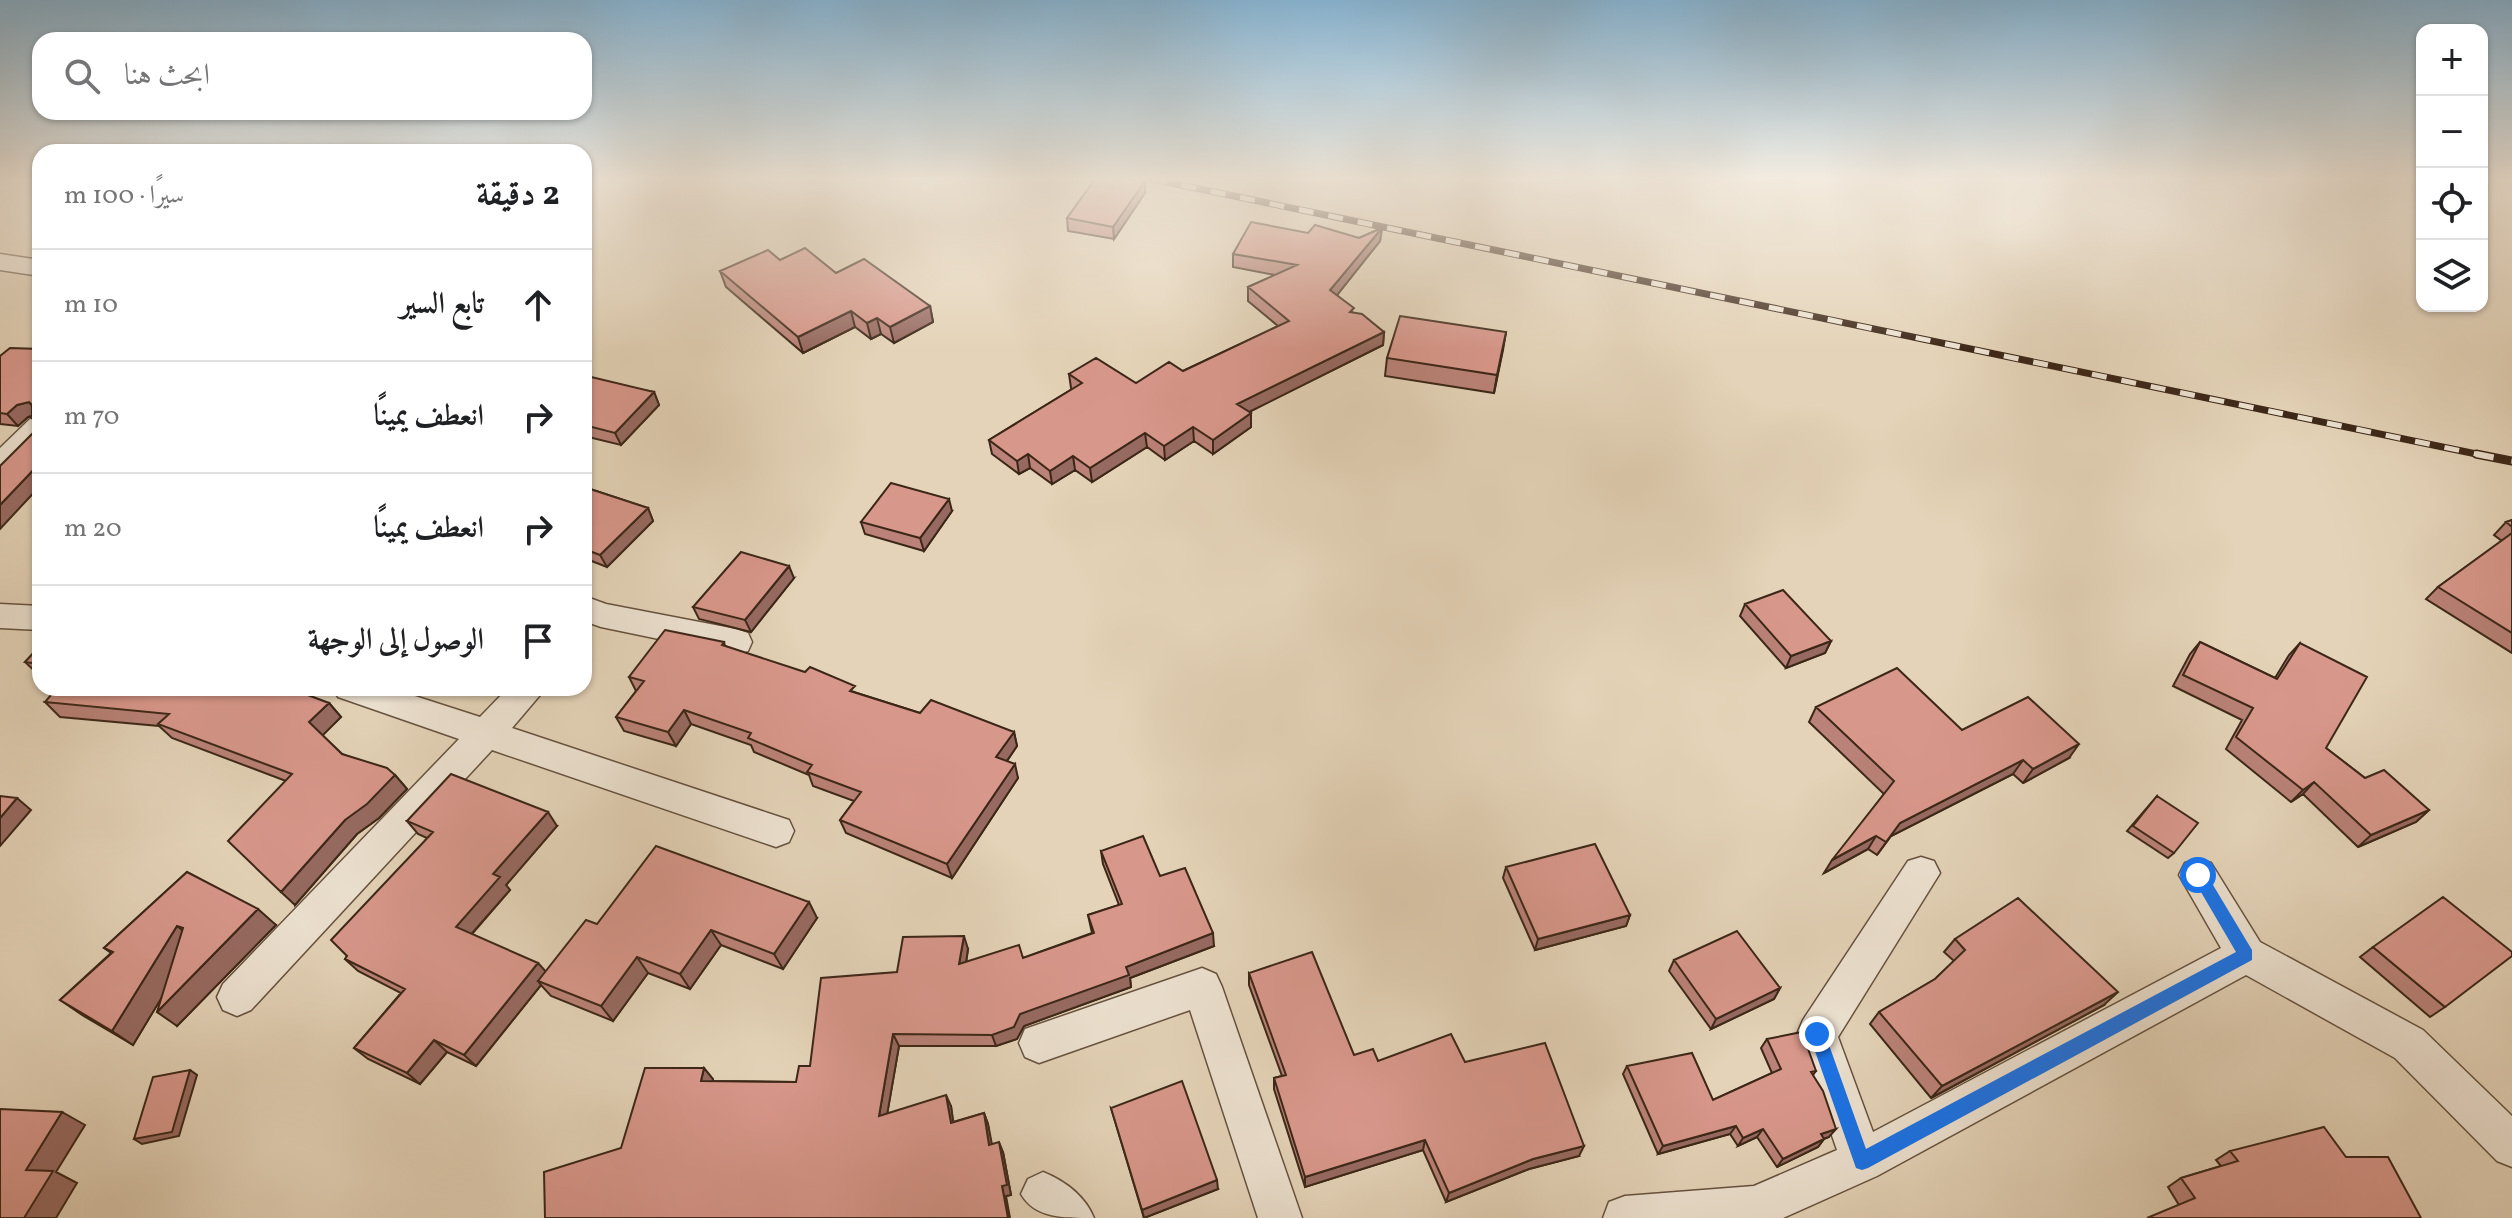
<!DOCTYPE html>
<html lang="ar">
<meta charset="utf-8">
<style>
body{margin:0;font-family:Vollkorn,Amiri,serif;background:#f6f6f6;color:#202124;direction:rtl}
.controls{position:absolute;right:24px;top:24px;display:grid;overflow:hidden;border-radius:16px;box-shadow:0 2px 6px #0004}
.controls button{width:72px;height:72px;display:grid;place-items:center;padding:0;border:0;border-bottom:2px solid #e0e0e0;background:#fff;color:#202124;font:40px sans-serif}
.stop{position:absolute;width:24px;height:24px;margin:-18px;border:6px solid #1a73e8;border-radius:50%;background:#fff}
.stop.end{background:#1a73e8;border-color:#fff;box-shadow:0 2px 8px #0008}
.list{margin:0;padding:0;list-style:none}
h2{display:flex;justify-content:space-between;align-items:center;height:104px;margin:0;padding:0 32px;font-size:34px}
h2 small{font-size:26px;font-weight:400;color:#757577}
.list li{display:grid;grid-template-columns:52px 1fr auto;gap:24px;align-items:center;box-sizing:border-box;height:112px;padding:0 32px;border-top:2px solid #e0e0e0}
.list b{display:block;font-size:30px;white-space:nowrap}
.list em{font-size:26px;font-style:normal;color:#757577}
.icon{flex:none;width:44px;height:44px;fill:none;stroke:currentColor;stroke-width:2;stroke-linecap:round;stroke-linejoin:round}
.map{position:relative;flex:none;width:2512px;height:1218px;overflow:hidden;direction:ltr}
.search{position:absolute;background:#fff;box-shadow:0 2px 6px #0004;left:32px;top:32px;width:560px;height:88px;display:flex;align-items:center;gap:20px;box-sizing:border-box;padding:0 28px;border-radius:24px;color:#757577;font-size:30px}
.panel{position:absolute;background:#fff;box-shadow:0 2px 6px #0004;left:32px;top:144px;width:560px;height:552px;border-radius:24px;direction:rtl}
.map>svg:first-child{display:block}
.lines{fill:none;stroke-linecap:round;stroke-linejoin:round}
.minor-casing{stroke:#66523f;stroke-width:3}
.minor{fill:#ede2d1;fill-rule:evenodd}
.rail-far1-casing{stroke:#3c2717;stroke-width:7}
.rail-casing{stroke:#3c2717;stroke-width:9}
.rail-far1{stroke:#ede2d1;stroke-width:5;stroke-dasharray:15;stroke-linecap:butt}
.rail{stroke:#ede2d1;stroke-width:6;stroke-dasharray:18;stroke-linecap:butt}
.wall{fill:#ba8278;stroke:#3c2717;stroke-width:2}
.shaded-wall{fill:#976a61;stroke:#3c2717;stroke-width:2}
.building{fill:#d8978b;stroke:#3c2717;stroke-width:2}
.route{fill:#1a73e8}
</style>
<div class="map">
<svg width="2512" height="1218" viewBox="0 0 2512 1218">
<rect width="100%" height="100%" fill="#e4d3b8"/>
<filter id="stains"><feTurbulence type="fractalNoise" baseFrequency=".0025" numOctaves="4"/><feColorMatrix values="0 0 0 0 .2 0 0 0 0 .09 0 0 0 0 .02 0 0 0 .5 -.17"/></filter>
<radialGradient id="worn" r=".72"><stop offset=".6" stop-color="#630" stop-opacity="0"/><stop offset="1" stop-color="#630" stop-opacity=".3"/></radialGradient>
<g class="lines">
<defs>
<path id="minor" d="M0,254L40,260V276L0,270Z
M40,417V443L10,472L0,475V448L30,419Z
M584,596L606,604L736,629L748,633L752,642L748,651L736,655L601,627L584,621Z
M0,604L40,606V630L0,628Z
M333,688H390L480,717L508,688H546L512,728L789,820L794,831L789,842L776,847L492,750L251,1010L237,1016L223,1010L217,997L223,984L459,739L338,697Z
M1921,857L1934,861L1940,873L1838,1037L1873,1132L2221,948L2179,875L2185,863L2198,859L2211,863L2260,942L2423,1030L2512,1116V1167L2497,1161L2395,1058L2246,975L1877,1176L1783,1218H1603L1609,1202L1625,1196L1754,1186L1837,1150L1797,1034L1803,1020L1908,861Z
M1202,968L1216,974L1222,987L1302,1218H1258L1190,1010L1039,1063L1025,1057L1019,1043L1025,1029Z
M1043,1172C1065,1181 1085,1196 1094,1218C1062,1218 1035,1218 1021,1194L1028,1179Z"/>
</defs>
<!-- minor casing -->
<use href="#minor" class="minor-casing"/>
<!-- minor -->
<use href="#minor" class="minor"/>
<defs>
<path id="rail-far1" d="M1152,179L2486,456"/>
<path id="rail" d="M2476,454L2512,461"/>
</defs>
<!-- rail-far1 casing -->
<use href="#rail-far1" class="rail-far1-casing"/>
<!-- rail casing -->
<use href="#rail" class="rail-casing"/>
<!-- rail-far1 -->
<use href="#rail-far1" class="rail-far1"/>
<!-- rail -->
<use href="#rail" class="rail"/>
</g>
<!-- wall -->
<path class="wall" d="M1145,193L1114,239L1068,231L1067,218Z
M1382,228L1380,241L1337,295L1353,313L1384,332L1383,345L1249,412L1251,427L1213,454L1194,441L1165,460L1147,447L1092,482L1075,470L1052,484L1030,468L1019,474L992,454L989,440L1072,389L1071,388L1069,374L1136,383L1183,371L1278,326L1248,301V287L1275,275L1233,267V254L1308,233L1359,238Z
M780,260L836,273L930,306L933,322L894,343L881,334L871,339L855,327L803,353L726,287L720,271Z
M1506,332L1494,393L1385,376L1387,358Z
M40,349V486L39,426L32,418V416L28,417L18,426L0,424V356Z
M584,379L654,392L659,405L621,445L584,436Z
M584,487L648,508L653,521L607,567L584,558Z
M952,511L924,551L865,534L861,522Z
M2512,520V653L2426,599L2438,587L2502,541L2494,535L2506,522Z
M794,578L751,632L699,619L693,607Z
M1745,604L1831,641L1825,653L1786,668L1740,616Z
M724,642L725,646L857,693L920,713L1014,732L1017,746L1007,761L1018,778L952,878L846,833L840,820L854,801L813,786L809,775L754,752L751,745L691,724L676,746L624,731L616,717L636,691L629,677Z
M2200,642L2275,678L2289,655L2300,643L2326,748L2365,778L2429,810L2416,822L2358,847L2303,794L2291,802L2226,749L2242,720L2173,686L2190,654Z
M40,646V674H38L25,662Z
M45,702L329,703L341,717L322,735L342,754L395,775L407,789L379,818L357,834L295,905L286,781L172,738L159,726L60,717Z
M1816,707L1962,730L2069,758L2023,783L2013,774L1891,836L1877,855L1868,849L1824,873L1884,794L1809,722Z
M2157,796L2174,853L2168,858L2127,831Z
M407,821L557,826L506,885L510,890L472,934L545,972L597,924L817,918L783,969L721,945L690,989L648,973L613,1021L551,996L541,985L476,1066L447,1052L420,1084L368,1059L354,1048L401,993L358,971L345,959L427,838L418,834Z
M1101,851L1160,876L1214,946L1130,978L1131,987L1024,1026L1017,1039L996,1046H899L887,1114L951,1106L953,1122L984,1113L988,1124L991,1144L1003,1152L1011,1195L1006,1196L621,1148L713,1079L712,1081L796,1082L897,972L968,949L966,962L1023,958L1092,933L1088,915L1119,905L1103,864Z
M1506,867L1630,915L1626,926L1535,950L1503,878Z
M187,872L276,925L177,1026L161,998L133,1045L82,1015L60,1000L111,953L104,948Z
M1955,939L2104,1005L1931,1098L1870,1024L1879,1012L1935,979L1954,961L1944,952Z
M2373,947L2445,1007L2430,1017L2360,957Z
M1674,960L1780,988L1774,999L1711,1029L1669,971Z
M1249,973L1354,1055L1378,1061L1465,1062L1579,1156L1529,1169L1446,1202L1423,1150L1305,1187L1274,1089V1078L1282,1076L1249,985Z
M1767,1039L1816,1071L1813,1075L1829,1137L1824,1139L1818,1147L1777,1167L1757,1137L1738,1146L1730,1134L1658,1154L1623,1074L1627,1066L1713,1100L1772,1073L1761,1048Z
M1111,1108L1218,1189L1144,1218Z
M2230,1151L2346,1157L2179,1205L2168,1187L2181,1178L2221,1166L2216,1160Z"/>
<!-- shaded-wall -->
<path class="shaded-wall" d="M1145,181V193L1114,239L1113,227Z
M1382,228L1380,241L1330,304V290Z
M930,306L933,322L894,343L890,327Z
M851,311L855,327L803,353L798,337Z
M877,318L881,334L871,339L867,323Z
M1384,332L1383,345L1237,418V404Z
M1506,332L1503,350L1494,393L1497,375Z
M654,392L659,405L621,445L615,433Z
M29,402L39,414L28,417L18,426L7,414L17,405Z
M1251,413V427L1213,454V440Z
M1193,427L1194,441L1165,460L1164,446Z
M1145,433L1147,447L1092,482L1090,468Z
M1028,454L1030,468L1019,474L1017,461Z
M1073,456L1075,470L1052,484L1050,471Z
M40,463V486L0,529V505Z
M949,499L952,511L924,551L920,538Z
M648,508L653,521L607,567L600,555Z
M789,566L794,578L751,632L745,620Z
M1831,641L1825,653L1786,668L1791,656Z
M329,703L341,717L321,737L309,722Z
M684,710L691,724L676,746L668,732Z
M1014,732L1017,746L1000,771L996,757Z
M2079,744L2069,758L2023,783L2033,769Z
M2023,760L2013,774L1891,836L1877,855L1900,823Z
M1015,764L1018,778L952,878L947,864Z
M395,775L407,789L379,818L357,834L295,905L281,892L345,820Z
M2314,782L2303,794L2291,802L2303,790Z
M17,798L31,810L0,846V818Z
M2429,810L2416,822L2358,847L2371,835Z
M548,812L557,826L506,885L510,890L467,939L456,927L493,874Z
M1876,836L1868,849L1824,873L1832,860Z
M809,902L817,918L783,969L774,954Z
M258,909L276,925L177,1026L157,1012Z
M1630,915L1626,926L1535,950L1538,939Z
M177,926L196,941L133,1045L112,1031Z
M711,930L721,945L690,989L680,974Z
M1213,933L1214,946L1130,978L1131,987L1024,1026L1017,1039L996,1046L992,1035L1020,1014L1126,967Z
M964,936L968,949L964,977L959,964Z
M637,957L648,973L613,1021L601,1006Z
M538,963L549,975L538,981L541,985L476,1066L464,1055Z
M1780,988L1774,999L1711,1029L1716,1019Z
M2118,992L2104,1005L1931,1098L1942,1086Z
M893,1034L899,1046L885,1127L879,1116Z
M434,1040L447,1052L420,1084L407,1073Z
M704,1068L713,1079L709,1092L701,1081Z
M190,1070L197,1075L179,1136L142,1144L134,1139Z
M946,1095L951,1106L955,1134L951,1123Z
M62,1112L85,1125L56,1172L77,1183L56,1218H24L26,1170Z
M984,1113L988,1124L994,1155L989,1145Z
M1736,1126L1730,1134L1658,1154L1663,1146Z
M1763,1129L1757,1137L1738,1146L1743,1138Z
M1836,1129L1829,1137L1814,1142L1821,1134Z
M1824,1139L1818,1147L1777,1167L1783,1159Z
M1425,1140L1423,1150L1305,1187V1177Z
M999,1142L1003,1152L1011,1195L1006,1196L1010,1218H1008L1002,1186Z
M1584,1146L1579,1156L1529,1169L1446,1202L1449,1193L1533,1159Z
M1217,1180L1218,1189L1144,1218L1142,1210Z"/>
<!-- building -->
<path class="building" d="M1095,179H1136L1145,181L1113,227L1067,218Z
M1251,222L1308,233L1315,225L1359,238L1382,228L1330,290L1354,308L1350,312L1362,314L1384,332L1237,404L1251,413L1213,440L1193,427L1164,446L1145,433L1090,468L1073,456L1050,471L1028,454L1017,461L989,440L1082,383L1069,374L1096,358L1136,383L1169,362L1183,371L1289,321L1248,287L1297,265L1233,254Z
M805,248L836,273L864,259L930,306L890,327L877,318L867,323L851,311L798,337L720,271L768,250L780,260Z
M1400,316L1506,332L1497,375L1387,358Z
M10,348L40,349V419L32,418V405L29,402L17,405L7,414L0,413V356Z
M587,376L654,392L615,433L584,425V379Z
M40,426V463L0,505V466Z
M891,483L949,499L920,538L861,522Z
M584,487L648,508L600,555L584,549Z
M2512,520V527L2506,522Z
M2512,533V633L2438,587Z
M741,552L789,566L745,620L693,607Z
M1783,590L1831,641L1791,656L1745,604Z
M665,630L724,642L722,645L805,672L810,667L855,686L850,691L920,713L931,700L1014,732L996,757L1015,764L947,864L840,820L861,792L807,772L812,765L748,738L751,733L684,710L668,732L616,717L644,681L629,677Z
M2200,642L2277,679L2300,643L2367,677L2326,748L2365,778L2384,770L2429,810L2371,835L2314,782L2303,790L2236,737L2253,708L2183,675Z
M40,646V664L25,662Z
M1897,668L1962,730L2028,697L2079,744L2033,769L2023,760L1900,823L1886,842L1876,836L1832,860L1894,781L1816,707Z
M57,688H289L329,703L309,722L342,754L387,768L395,775L367,804L345,820L281,892L228,841L292,774L158,724L169,714L45,702Z
M451,774L548,812L493,874L500,877L456,927L538,963L464,1055L434,1040L407,1073L354,1048L405,989L345,959L347,956L331,940L433,832L407,821Z
M0,796L17,798L0,818Z
M2157,796L2198,823L2174,853L2133,826Z
M1143,836L1160,876L1185,868L1213,933L1126,967L1129,975L1020,1014L1014,1027L992,1035L893,1034L879,1116L946,1095L951,1123L984,1113L989,1145L999,1142L1007,1185L1002,1186L1008,1218H545L544,1172L621,1148L645,1068H704L701,1081L796,1082L799,1066H810L821,978L897,972L903,937L964,936L959,964L1019,945L1023,958L1094,933L1088,915L1122,904L1101,851Z
M1595,844L1630,915L1538,939L1506,867Z
M656,846L809,902L774,954L711,930L680,974L637,957L601,1006L538,981L586,920L597,924Z
M187,872L258,909L157,1012L183,928L177,926L112,1031L60,1000L113,952L104,948Z
M2443,897L2512,952V956L2445,1007L2373,947Z
M2018,898L2118,992L1942,1086L1879,1012L1935,979L1965,950L1955,939Z
M1737,931L1780,988L1716,1019L1674,960Z
M1312,952L1354,1055L1373,1049L1378,1061L1451,1034L1465,1062L1545,1043L1584,1146L1533,1159L1449,1193L1425,1140L1305,1177L1274,1078L1286,1075L1249,973Z
M1802,1032L1816,1071L1811,1072L1823,1091L1836,1129L1821,1134L1824,1139L1783,1159L1763,1129L1743,1138L1736,1126L1663,1146L1627,1066L1692,1053L1713,1100L1781,1069L1767,1039Z
M190,1070L172,1132L134,1139L153,1077Z
M1182,1081L1217,1180L1142,1210L1111,1108Z
M0,1109L62,1112L26,1170L53,1171L24,1218H0Z
M2324,1127L2346,1157H2388L2421,1218H2147L2195,1198L2181,1178L2238,1161L2230,1151Z"/>
<!-- sky -->
<linearGradient id="sky" x2="0" y2="1"><stop stop-color="#87b5d4"/><stop offset="0.51" stop-color="#f3ebdf"/><stop offset="1" stop-color="#f3ebdf" stop-opacity="0"/></linearGradient>
<rect width="2512" height="350" fill="url(#sky)"/>
<!-- route -->
<path class="route" d="M2198,869L2204,870L2252,950V960L1868,1168L1862,1170L1856,1168L1809,1034L1811,1028H1823L1866,1149L2236,952L2191,875Z"/>
<rect width="100%" height="100%" filter="url(#stains)"/>
<rect width="100%" height="100%" fill="url(#worn)"/>
</svg>
<div class="controls">
<button>+</button>
<button>−</button>
<button><svg class="icon" aria-label="locate" viewBox="0 0 24 24"><circle cx="12" cy="12" r="6"/><path d="M12 2v4M12 18v4M2 12h4M18 12h4"/></svg></button>
<button><svg class="icon" aria-label="layers" viewBox="0 0 24 24"><path d="M12 4l9 5-9 5-9-5zM3 14l9 5 9-5"/></svg></button>
</div>
<div class="stop" style="left:2198px;top:875px"></div>
<div class="stop end" style="left:1817px;top:1034px"></div>
<div class="search"><svg class="icon" aria-label="search" viewBox="0 0 24 24"><circle cx="10" cy="10" r="6"/><path d="M15 15l6 6"/></svg>ابحث هنا</div>
<section class="panel">
<h2>2 دقيقة<small>سيرًا · 100 m</small></h2>
<ul class="list">
<li><svg class="icon" aria-label="ahead" viewBox="0 0 24 24"><path d="M12 20V5M6 11l6-6 6 6"/></svg><div><b>تابع السير</b></div><em>10 m</em></li>
<li><svg class="icon" aria-label="right" viewBox="0 0 24 24"><path d="M7 20v-9h11M14 6l5 5-5 5"/></svg><div><b>انعطف يمينًا</b></div><em>70 m</em></li>
<li><svg class="icon" aria-label="right" viewBox="0 0 24 24"><path d="M7 20v-9h11M14 6l5 5-5 5"/></svg><div><b>انعطف يمينًا</b></div><em>20 m</em></li>
<li><svg class="icon" aria-label="arrive" viewBox="0 0 24 24"><path d="M6 21V4h12l-3 4 3 4H6"/></svg><div><b>الوصول إلى الوجهة</b></div></li>
</ul>
</section>
</div>
